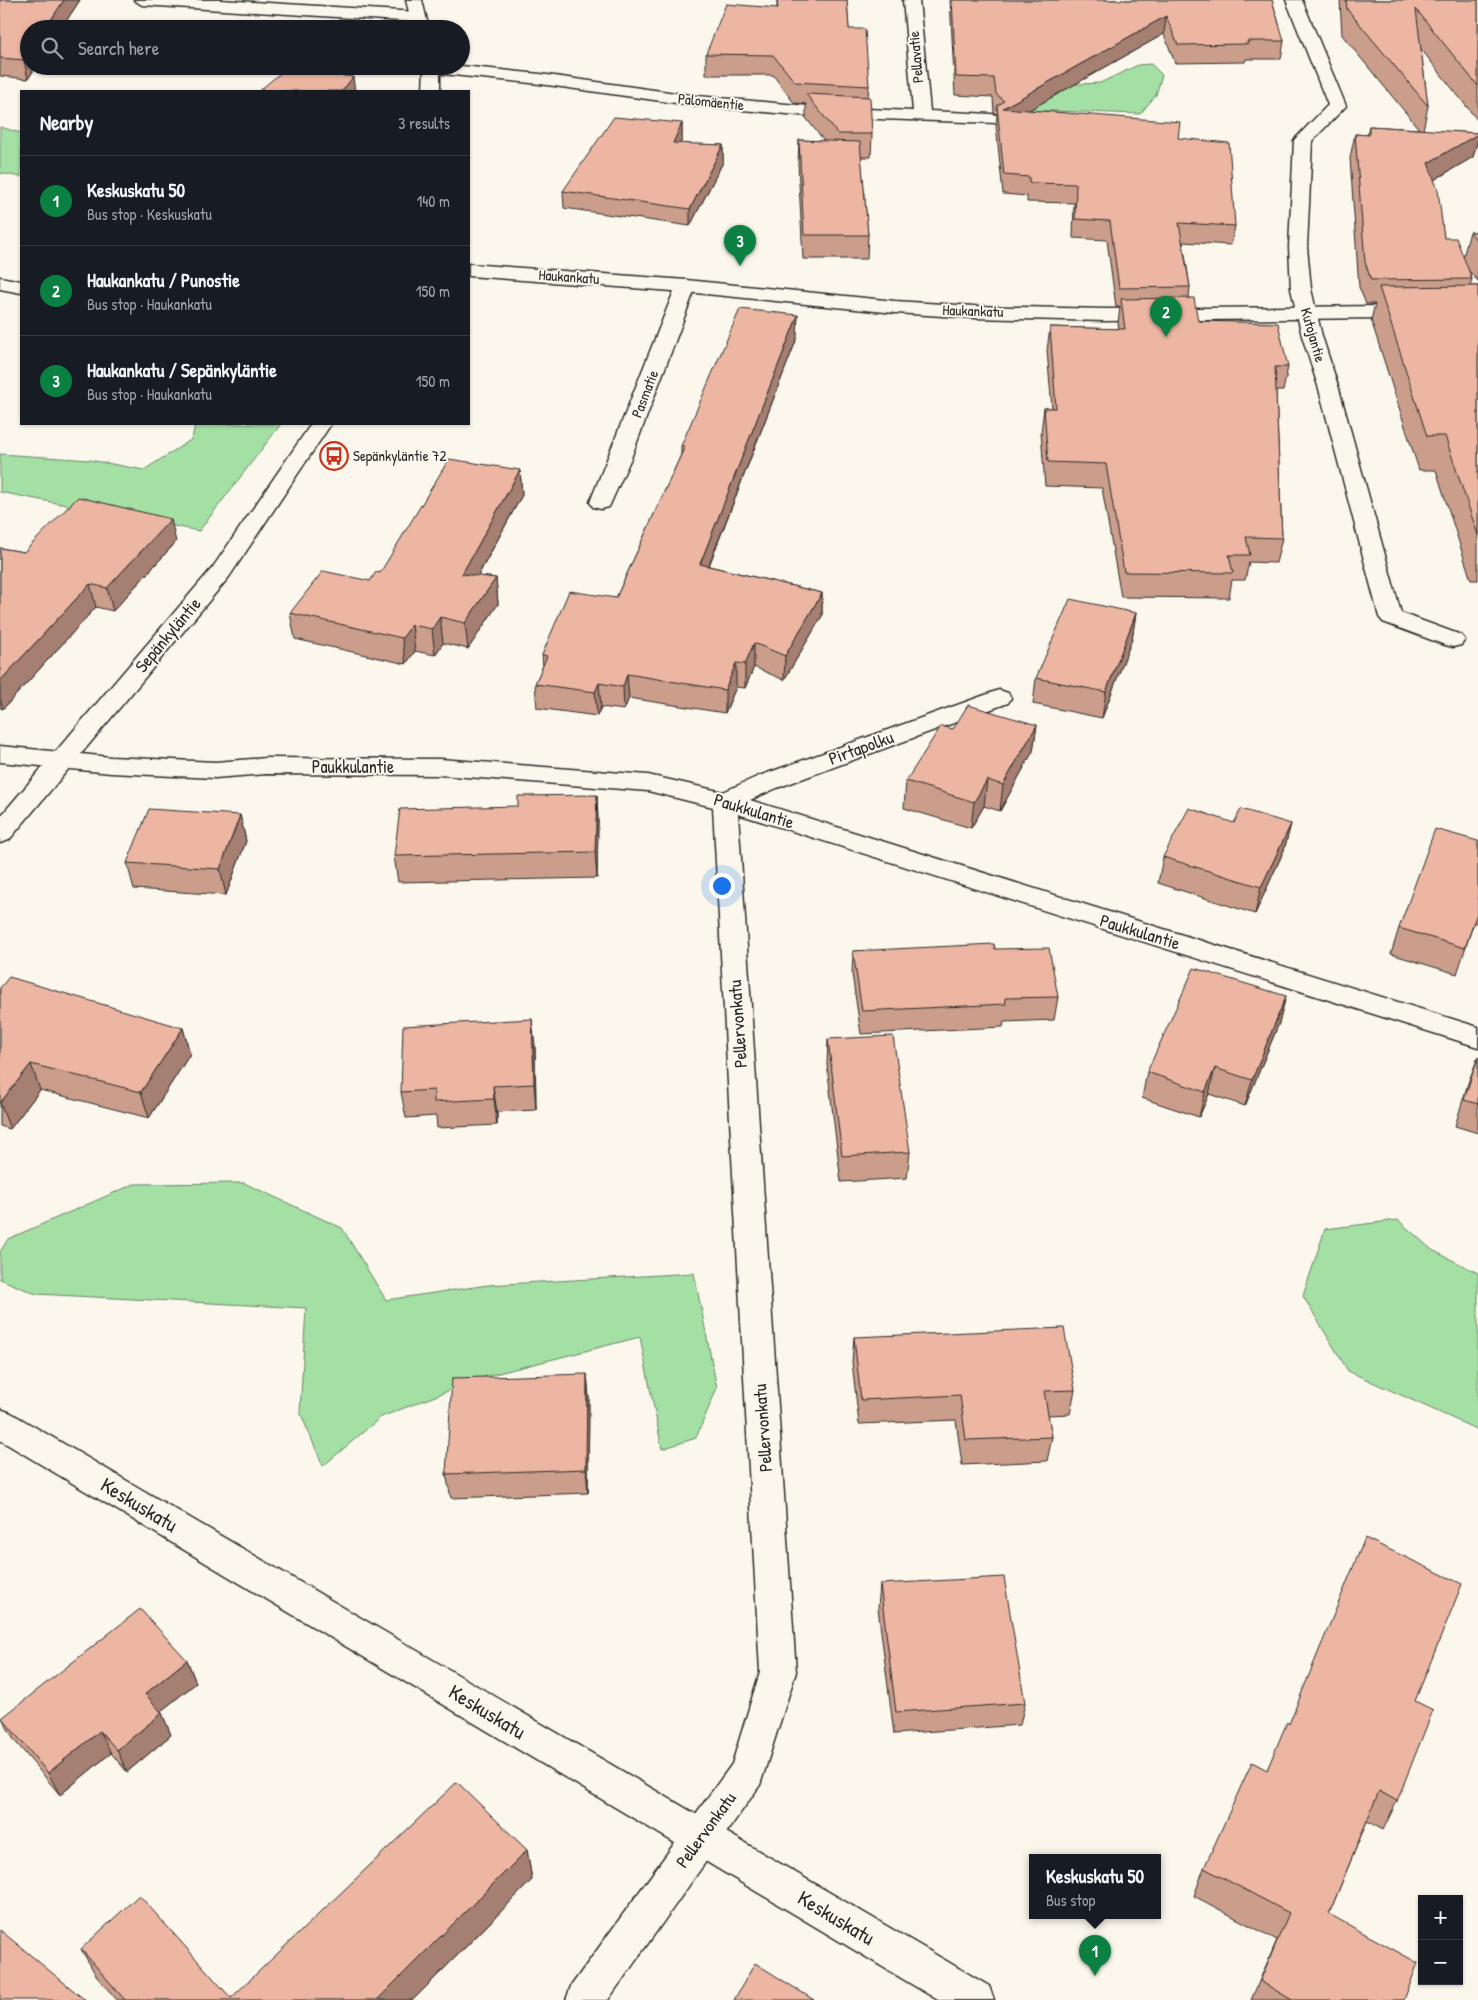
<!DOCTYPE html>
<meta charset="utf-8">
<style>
body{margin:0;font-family:"Patrick Hand",sans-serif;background:#20242c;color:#f1f3f6}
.controls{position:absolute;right:15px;bottom:15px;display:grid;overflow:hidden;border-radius:0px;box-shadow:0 1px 4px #0004}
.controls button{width:45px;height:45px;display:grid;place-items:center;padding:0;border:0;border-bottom:1px solid #363941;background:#171b24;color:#f1f3f6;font:25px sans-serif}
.you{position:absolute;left:721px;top:885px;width:18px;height:18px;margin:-12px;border:4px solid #fff;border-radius:50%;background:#1a73e8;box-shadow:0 0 0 8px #1a73e833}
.badge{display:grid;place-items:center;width:32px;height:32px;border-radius:50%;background:#0b8043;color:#fff;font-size:16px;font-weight:700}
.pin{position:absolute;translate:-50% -41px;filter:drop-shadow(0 1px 2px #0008)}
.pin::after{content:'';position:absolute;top:26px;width:18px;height:15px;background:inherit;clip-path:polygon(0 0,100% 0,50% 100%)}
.popup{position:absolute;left:1029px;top:1854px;width:132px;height:65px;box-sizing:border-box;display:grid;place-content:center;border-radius:0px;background:#171b24;filter:drop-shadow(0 1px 4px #0005);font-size:16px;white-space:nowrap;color:#9ea1a6}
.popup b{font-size:19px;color:#f1f3f6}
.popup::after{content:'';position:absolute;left:50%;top:100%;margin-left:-10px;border:10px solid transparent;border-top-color:#171b24}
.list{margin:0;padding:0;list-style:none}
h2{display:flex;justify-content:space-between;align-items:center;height:65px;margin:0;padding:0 20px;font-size:21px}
h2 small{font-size:16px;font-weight:400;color:#9ea1a6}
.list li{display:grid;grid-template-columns:32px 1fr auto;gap:15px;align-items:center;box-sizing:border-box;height:90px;padding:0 20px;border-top:1px solid #363941}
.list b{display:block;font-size:19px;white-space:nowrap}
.list p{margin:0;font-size:16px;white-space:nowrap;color:#9ea1a6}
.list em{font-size:16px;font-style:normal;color:#9ea1a6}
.icon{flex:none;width:28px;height:28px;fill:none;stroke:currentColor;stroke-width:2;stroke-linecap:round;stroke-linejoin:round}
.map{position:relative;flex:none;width:1478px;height:2000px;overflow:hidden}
.search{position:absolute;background:#171b24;box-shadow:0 1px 4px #0004;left:20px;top:20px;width:450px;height:55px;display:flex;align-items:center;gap:12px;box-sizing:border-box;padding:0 18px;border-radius:28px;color:#9ea1a6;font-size:19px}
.panel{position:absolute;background:#171b24;box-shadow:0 1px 4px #0004;left:20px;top:90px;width:450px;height:335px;border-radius:0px}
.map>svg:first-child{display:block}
.green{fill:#a4dfa4;stroke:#688568}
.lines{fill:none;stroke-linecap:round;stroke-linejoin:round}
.minor-casing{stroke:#2b2b2b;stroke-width:3}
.tertiary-casing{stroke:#2b2b2b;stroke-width:3}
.secondary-casing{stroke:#2b2b2b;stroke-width:3}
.minor{fill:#fbf7ec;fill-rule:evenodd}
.tertiary{fill:#fbf7ec;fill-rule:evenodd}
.secondary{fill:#fbf7ec;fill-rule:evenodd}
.wall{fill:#cb9d8b;stroke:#2b2b2b}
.shaded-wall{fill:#a57f71;stroke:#2b2b2b}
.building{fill:#ecb6a2;stroke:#2b2b2b}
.labels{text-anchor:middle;stroke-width:4;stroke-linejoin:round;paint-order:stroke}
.far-street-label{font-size:15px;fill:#2b2b2b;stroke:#fbf7ec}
.far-poi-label{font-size:15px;fill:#2b2b2b;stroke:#fbf7ec;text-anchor:start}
.street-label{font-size:18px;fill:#2b2b2b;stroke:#fbf7ec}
.near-street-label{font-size:21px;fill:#2b2b2b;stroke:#fbf7ec}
</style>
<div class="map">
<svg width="1478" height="2000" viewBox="0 0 1478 2000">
<rect width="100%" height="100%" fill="#fbf7ec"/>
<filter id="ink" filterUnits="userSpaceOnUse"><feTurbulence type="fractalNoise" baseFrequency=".02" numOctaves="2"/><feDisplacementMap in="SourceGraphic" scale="10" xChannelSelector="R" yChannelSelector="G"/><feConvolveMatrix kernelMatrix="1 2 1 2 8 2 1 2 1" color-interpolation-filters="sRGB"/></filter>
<g filter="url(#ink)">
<!-- green -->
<path class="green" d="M1151,64L1162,75L1156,95L1140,114L1024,110L1057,85L1100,83L1138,65Z
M0,127L21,133V177L0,173Z
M195,424H281L199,531L0,492V454L90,460L144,470L192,439Z
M244,1183L342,1228L386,1300L488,1285L694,1273L717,1388L696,1438L662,1449L640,1337L487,1376L381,1417L323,1466L300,1412L306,1308L36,1294L0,1279V1252L8,1239L134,1184Z
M1398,1220L1432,1250L1478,1273V1430L1348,1371L1303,1296L1325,1229Z"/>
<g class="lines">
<defs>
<path id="minor" d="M134,0H220L417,12L425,17L417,22L142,5Z
M903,0H919L930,111L991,114L997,115L1000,119L997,123L820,117L697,106L540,84L433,73L427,72L425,68L461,66L540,74L697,96L820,107L913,111Z
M1286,0H1302L1346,106L1312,141L1307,247L1311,289L1322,336L1339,389L1401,613L1461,635L1465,640L1461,645L1453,647L1445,645L1383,622L1379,617L1319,389L1302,336L1291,289L1289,247L1294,140L1328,105Z
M0,277L21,281V293L0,289Z
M686,280L693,282L696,286L631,458L609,507L601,509L593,507L590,502L676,286L679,282Z
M999,690L1008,693L1011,698L1008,703L777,788L750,800L1478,1027V1047L738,814L796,1672L760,1785L608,2000H566L571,1986L732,1764L760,1672L713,807L648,791L440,775L266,774L215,778L111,773L0,762V746L111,757L215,762L266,758L440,759L648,775L723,792L759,776Z"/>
<path id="tertiary" d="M469,264L686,280L895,301L974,306L1105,309L1478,305V317L1105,321L974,318L895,313L686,292L469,276Z
M0,1409L11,1413L989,1986L994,2000H938L0,1440Z"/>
<path id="secondary" d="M406,0H422L429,29H413Z
M424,66H440V91H423Z
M311,424H331L229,577L9,840L0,843V817L213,567Z"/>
</defs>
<!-- minor casing -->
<use href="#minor" class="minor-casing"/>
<!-- tertiary casing -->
<use href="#tertiary" class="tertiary-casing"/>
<!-- secondary casing -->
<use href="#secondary" class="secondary-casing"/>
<!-- minor -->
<use href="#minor" class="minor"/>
<!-- tertiary -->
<use href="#tertiary" class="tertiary"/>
<!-- secondary -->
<use href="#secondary" class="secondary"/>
</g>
<!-- wall -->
<path class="wall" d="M0,0H80L28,79L0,76Z
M777,0H847L849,29L869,86L868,97L872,134L871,157H861L868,235L867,259H803L798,164L799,140L824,141L806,118V104L794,103L773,75H706V54L777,8Z
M950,0H1272L1284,41L1281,59H1246L1245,62L1175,63L1164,34L1029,110L1178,138L1235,226L1231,245L1183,242L1190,287L1189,298L1198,321L1288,367L1283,391H1276L1282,538L1276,563L1249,562L1245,580H1232L1229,598L1121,597L1102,488L1045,486L1041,432L1044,408H1052L1047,351L1050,327L1119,329L1118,323L1120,307H1116L1107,240L1073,238L1074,203L1027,202V196L1003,194L996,125L997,114L994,113L993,97L955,95Z
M1340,0H1478V121L1421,49L1428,106L1423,130L1478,133V139L1473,157L1434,180L1444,238L1463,257L1470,232H1478V281L1468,270L1472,279L1470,286H1478V580H1471L1436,470H1419L1371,320L1375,304H1366L1359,287L1350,158L1355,134L1367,135L1369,126L1419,129L1342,35Z
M682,123V139L680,144L723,145V162L690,226L564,208L563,191Z
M797,338L709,566L822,593V616L784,680L754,667L745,688L736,687L725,713L629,698L624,710L601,707L597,716L537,708L535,684L543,666L542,655L616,598L681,455V446Z
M520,470L522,495L478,576L496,578L498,604L468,649L443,643L435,655L415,651L406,664L295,639L290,613L370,581Z
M176,542L113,611L96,607L3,709L0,708V548L24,552Z
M1136,613L1132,639L1102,718L1033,704L1036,678Z
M1037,725L1033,751L1000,811L984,806L971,828L904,808L906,781L953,729Z
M597,795L598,821L597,878L398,882L394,856Z
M240,815L246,841L226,895L134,889L127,863Z
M1234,823L1291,824L1284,850L1255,914L1158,883L1163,857Z
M1478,841V924L1474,922L1457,974L1391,954L1399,928Z
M995,949L1058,997L1054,1020L1004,1022L1003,1027L861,1034L852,974L853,951Z
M0,988L183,1028L190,1054L149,1118L40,1090L10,1129L0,1126Z
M1286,996L1279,1023L1245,1106L1209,1094L1199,1117L1142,1098L1147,1072Z
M828,1039L910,1152L907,1178L841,1182L827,1065Z
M535,1045L536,1110L497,1112V1125L437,1128L436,1116L406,1118L401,1092Z
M1478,1057V1133L1455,1126L1468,1083Z
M854,1337L1075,1390L1070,1414L1048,1415L1052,1437L1047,1461L962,1465L956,1420L859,1424L852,1362Z
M587,1374L589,1398L588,1493L451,1498L446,1474Z
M880,1584L1025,1703L1020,1725L894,1734L878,1608Z
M187,1660L196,1683L161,1711L171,1735L127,1772L111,1753L60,1795L14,1740L2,1718Z
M1415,1701L1397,1801L1383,1830L1367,1821L1329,1914L1404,2000H1251L1277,1940L1194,1896L1204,1868L1267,1770L1289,1724Z
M527,1850L532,1880L413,2000H117L97,1977L81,1949L231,1998Z"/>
<!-- shaded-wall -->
<path class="shaded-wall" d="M64,0H80L61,29H45Z
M1166,16L1164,34L1001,126L1003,108Z
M29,53V66H36L28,79L24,60Z
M353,77L355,91H342Z
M682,123V139L673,160V143Z
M1478,134V139L1473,157L1422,187L1428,163Z
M723,145V162L690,226V209Z
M798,315L797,338L700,588V564Z
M520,470L522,495L465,599L462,574Z
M171,519L176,542L113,611L107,588Z
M496,578L498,604L468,649L465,623Z
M90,584L96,607L3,709L0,698V681Z
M822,593V616L784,680L785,656Z
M1136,613L1132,639L1102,718L1106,692Z
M440,617L443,643L435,655L432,629Z
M412,625L415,651L406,664L402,638Z
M754,643V667L745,688V664Z
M736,663V687L725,713V690Z
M627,674L629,698L624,710L623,687Z
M599,683L601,707L597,716L595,692Z
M1037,725L1033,751L1000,811L1003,785Z
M987,780L984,806L971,828L974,802Z
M597,795L598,821L597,878L595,852Z
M240,815L246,841L226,895L220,869Z
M1291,824L1284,850L1255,914L1261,887Z
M1286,996L1279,1023L1245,1106L1252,1080Z
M532,1019L535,1045L536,1110L534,1084Z
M183,1028L190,1054L149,1118L141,1092Z
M31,1064L40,1090L10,1129L0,1103Z
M1215,1068L1209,1094L1199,1117L1205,1092Z
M493,1086L497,1112V1125L494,1099Z
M587,1374L589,1398L588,1493L586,1469Z
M187,1660L196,1683L155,1716L145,1694Z
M162,1713L171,1735L127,1772L117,1750Z
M100,1731L111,1753L60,1795L48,1773Z
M527,1850L532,1880L413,2000H377Z"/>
<!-- building -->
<path class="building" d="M0,0H64L45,29H29V53L24,60L0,58Z
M777,0H847L849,29H865L869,86L795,82L773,55L706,54L726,4L778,8Z
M952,0H1272L1284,41H1247L1248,44L1178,45L1166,16L1003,108L1180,122L1178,138L1229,143L1235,226L1179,223L1190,287L1119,288L1110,221L1075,219L1076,184L1029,183V177L1004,175L997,106L1004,101L996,94L994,78L956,77Z
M1346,0H1478V86L1416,9L1428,106L1347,9Z
M285,69L353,77L342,91H259Z
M806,94L870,97L872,134H838Z
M614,117L682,123L673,143L723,145L690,209L563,191Z
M1369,126L1478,133V134L1428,163L1438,190L1444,238H1456L1472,279L1371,280L1365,262L1355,134L1369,135Z
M799,140L860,142L868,235H804Z
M1470,232H1478V242Z
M1478,286V535L1445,436H1427L1379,287Z
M1194,298L1198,321L1278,323L1288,367H1275L1282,538L1246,537L1250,555H1229L1233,573L1124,572L1106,464L1048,462L1044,408H1056L1050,327L1125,329L1121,299Z
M740,309L798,315L700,564L822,593L785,656L754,643L745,664L736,663L725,690L627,674L623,687L599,683L595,692L535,684L547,656L542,655L569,591L616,598L685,446H681Z
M449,459L520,470L462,574L496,578L465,623L440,617L432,629L412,625L402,638L290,613L323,571L370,581L376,572L380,573Z
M78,497L171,519L107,588L90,584L0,681V548L24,552Z
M1070,599L1136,613L1106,692L1036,678Z
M968,705L1037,725L1003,785L987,780L974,802L906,781L941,726L953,729Z
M597,795L595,852L394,856L400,809L518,806V796Z
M1189,808L1234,823L1241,809L1291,824L1261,887L1163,857Z
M149,809L240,815L220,869L127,863Z
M1435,829L1478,841V910L1465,948L1399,928Z
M994,944L995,949L1049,948L1058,997L1005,998L1006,1004L862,1011L853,951Z
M1194,968L1286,996L1252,1080L1215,1068L1205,1092L1147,1072Z
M9,977L183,1028L141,1092L31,1064L0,1103V988Z
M532,1019L534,1084L493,1086L494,1099L434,1102V1090L401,1092L403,1026Z
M893,1036L910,1152L842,1156L828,1039Z
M1478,1057V1104L1464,1100Z
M1064,1328L1075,1390L1044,1391L1052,1437L966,1440L960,1395L861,1400L854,1337Z
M587,1374L586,1469L446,1474L452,1378Z
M1365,1538L1462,1584L1415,1701L1433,1710L1397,1801L1379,1791L1329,1914L1418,1963L1404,2000H1292L1260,1981L1289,1913L1204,1868L1252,1762L1267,1770L1287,1722L1289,1724Z
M1004,1577L1025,1703L896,1712L880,1584Z
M140,1609L187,1660L145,1694L162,1713L117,1750L100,1731L48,1773L2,1718Z
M457,1782L527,1850L377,2000H125L81,1949L139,1895L231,1998Z
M0,1930L85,2000H0Z
M755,1963L814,2000H734Z"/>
</g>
<!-- icons -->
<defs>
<symbol id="bus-ring" viewBox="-11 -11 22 22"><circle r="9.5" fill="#fbf7ec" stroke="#c8321e" stroke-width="1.5"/><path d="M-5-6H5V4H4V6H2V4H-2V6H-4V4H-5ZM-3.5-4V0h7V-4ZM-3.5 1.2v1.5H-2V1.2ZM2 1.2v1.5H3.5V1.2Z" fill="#c8321e"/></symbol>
</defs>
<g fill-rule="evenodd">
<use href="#bus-ring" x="318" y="440" width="32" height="32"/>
</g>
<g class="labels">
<!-- far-street labels -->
<g class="far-street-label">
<text transform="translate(916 57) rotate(-95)" y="5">Pellavatie</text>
<text transform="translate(711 102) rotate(6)" y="5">Palomäentie</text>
<text transform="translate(569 277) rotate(4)" y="5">Haukankatu</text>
<text transform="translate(973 311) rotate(2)" y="5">Haukankatu</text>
<text transform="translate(1313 335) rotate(74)" y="5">Kutojantie</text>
<text transform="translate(645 394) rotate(-69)" y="5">Pasmatie</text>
</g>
<!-- far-poi labels -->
<g class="far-poi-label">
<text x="353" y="461">Sepänkyläntie 72</text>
</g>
<!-- street labels -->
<g class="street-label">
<text transform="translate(168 635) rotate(-50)" y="6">Sepänkyläntie</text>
<text transform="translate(861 748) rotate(-20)" y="6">Pirtapolku</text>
<text x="353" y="773">Paukkulantie</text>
<text transform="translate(754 811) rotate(17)" y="6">Paukkulantie</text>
<text transform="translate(1140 932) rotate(17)" y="6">Paukkulantie</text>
<text transform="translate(738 1024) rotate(-94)" y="6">Pellervonkatu</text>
<text transform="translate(763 1428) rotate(-94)" y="6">Pellervonkatu</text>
<text transform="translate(706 1830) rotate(-54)" y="6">Pellervonkatu</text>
</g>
<!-- near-street labels -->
<g class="near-street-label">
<text transform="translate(139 1505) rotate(31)" y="7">Keskuskatu</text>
<text transform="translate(487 1712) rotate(31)" y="7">Keskuskatu</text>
<text transform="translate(836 1918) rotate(31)" y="7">Keskuskatu</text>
</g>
</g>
</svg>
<div class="controls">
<button>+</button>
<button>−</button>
</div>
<div class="you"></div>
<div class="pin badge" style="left:1095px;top:1976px">1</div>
<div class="popup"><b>Keskuskatu 50</b>Bus stop</div>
<div class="pin badge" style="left:1166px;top:337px">2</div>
<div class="pin badge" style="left:740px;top:266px">3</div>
<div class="search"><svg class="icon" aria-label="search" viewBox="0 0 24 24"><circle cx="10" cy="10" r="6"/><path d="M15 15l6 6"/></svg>Search here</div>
<section class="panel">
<h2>Nearby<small>3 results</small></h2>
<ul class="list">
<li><span class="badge">1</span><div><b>Keskuskatu 50</b><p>Bus stop · Keskuskatu</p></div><em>140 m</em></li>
<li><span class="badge">2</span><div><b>Haukankatu / Punostie</b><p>Bus stop · Haukankatu</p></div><em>150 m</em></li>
<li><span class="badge">3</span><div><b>Haukankatu / Sepänkyläntie</b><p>Bus stop · Haukankatu</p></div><em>150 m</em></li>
</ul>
</section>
</div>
